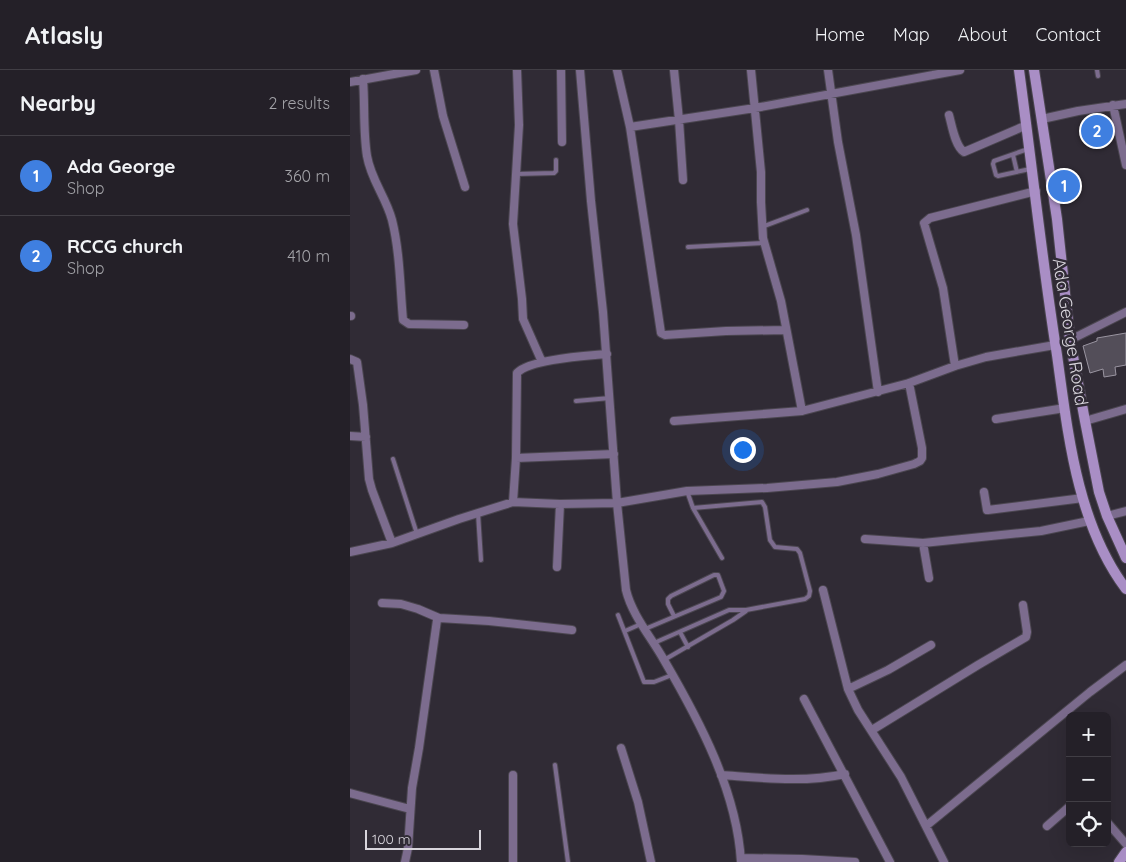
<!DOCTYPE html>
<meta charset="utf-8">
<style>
body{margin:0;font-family:Quicksand,sans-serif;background:#2c2830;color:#f1f3f6}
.controls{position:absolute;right:15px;bottom:15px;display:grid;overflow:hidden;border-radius:8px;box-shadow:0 5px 20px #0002}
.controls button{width:45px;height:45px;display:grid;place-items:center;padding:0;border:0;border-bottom:1px solid #413e45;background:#242028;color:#f1f3f6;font:25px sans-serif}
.scale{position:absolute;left:15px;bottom:12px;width:116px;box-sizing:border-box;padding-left:5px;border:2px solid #d8d5dc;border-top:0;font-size:14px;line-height:18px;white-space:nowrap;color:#d8d5dc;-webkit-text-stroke:4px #302b35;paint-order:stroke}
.you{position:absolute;left:392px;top:379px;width:18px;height:18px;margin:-12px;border:4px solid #fff;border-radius:50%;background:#1a73e8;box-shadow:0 0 0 8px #1a73e833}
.badge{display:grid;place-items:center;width:32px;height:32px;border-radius:50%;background:#ea580c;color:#fff;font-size:16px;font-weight:700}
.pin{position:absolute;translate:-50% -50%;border:2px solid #fff;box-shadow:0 1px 5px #0006}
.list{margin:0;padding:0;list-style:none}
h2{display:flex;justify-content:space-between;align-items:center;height:65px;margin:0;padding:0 20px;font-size:21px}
h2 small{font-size:16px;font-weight:400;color:#a3a3a8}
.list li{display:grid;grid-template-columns:32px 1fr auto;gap:15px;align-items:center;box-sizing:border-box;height:80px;padding:0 20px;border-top:1px solid #413e45}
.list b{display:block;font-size:19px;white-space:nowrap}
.list p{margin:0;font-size:16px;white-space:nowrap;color:#a3a3a8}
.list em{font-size:16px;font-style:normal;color:#a3a3a8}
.icon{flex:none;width:28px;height:28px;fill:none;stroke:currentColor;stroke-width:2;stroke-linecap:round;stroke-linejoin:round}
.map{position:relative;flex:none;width:776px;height:792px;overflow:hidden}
header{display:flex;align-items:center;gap:30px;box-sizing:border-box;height:70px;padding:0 25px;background:#242028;border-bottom:1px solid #413e45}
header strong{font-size:24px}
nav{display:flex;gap:28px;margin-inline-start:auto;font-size:18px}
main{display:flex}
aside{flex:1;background:#242028}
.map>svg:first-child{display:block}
.building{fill:#534e59;stroke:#9a95a1}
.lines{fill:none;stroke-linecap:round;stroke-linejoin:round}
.lane-casing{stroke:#4b4650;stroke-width:6}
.street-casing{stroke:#4b4650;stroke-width:10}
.secondary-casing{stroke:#4b4650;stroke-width:12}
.lane{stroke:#7c6c8e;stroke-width:4}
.street{stroke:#7c6c8e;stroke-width:8}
.secondary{stroke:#a98ec5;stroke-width:10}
.labels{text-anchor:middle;stroke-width:5;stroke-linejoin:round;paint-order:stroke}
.street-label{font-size:18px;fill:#d8d5dc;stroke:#302b35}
</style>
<header>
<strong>Atlasly</strong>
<nav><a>Home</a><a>Map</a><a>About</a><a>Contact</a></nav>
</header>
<main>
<aside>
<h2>Nearby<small>2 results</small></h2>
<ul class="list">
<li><span class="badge" style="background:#3f7fe0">1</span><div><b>Ada George</b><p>Shop</p></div><em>360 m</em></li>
<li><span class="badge" style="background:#3f7fe0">2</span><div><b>RCCG church</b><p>Shop</p></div><em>410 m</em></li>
</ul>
</aside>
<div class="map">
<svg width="776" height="792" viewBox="0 0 776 792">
<rect width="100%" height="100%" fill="#302b35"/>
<!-- building -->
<path class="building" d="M776,263V295L765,297L766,305L754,307L753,299L740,303L733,276L747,271V268Z"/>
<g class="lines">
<defs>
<path id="lane" d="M747,0L748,6
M678,79L644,91L643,94L646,105L648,106L680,99
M663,85L667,102
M166,104L204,103L206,101V90
M412,157L457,140
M338,177L413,173
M226,331L260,328
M43,389L67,464
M337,421L343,438L372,488
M128,443L131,490
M268,545L294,612H304L322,605
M295,559L371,527L374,521L368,505H364L321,526L318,529V534L324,546
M275,561L291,554
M330,562L338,577
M304,573L379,540H396L455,529L459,526L460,521L450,483L447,479L425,477L420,470L415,437L412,432L343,438
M314,590L383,550L396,541
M205,695L218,792"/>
<path id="street" d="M84,0L93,46L115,117
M167,0L169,55L163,154L172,229L173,249L192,292
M211,0L212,72
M230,0L241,131L253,242L267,433L276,520C282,545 301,567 314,590C349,650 387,721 391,792
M267,0L280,57L311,263L315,265L376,261L436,260
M324,0L329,50L333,110
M401,0L411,102V132L413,168L431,231L452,341
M478,0L488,72L506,165L528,322
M13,9C15,35 13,61 17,86C21,110 36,127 42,150C50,182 50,217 53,250L59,254L114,255
M0,12L66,0
M763,35L776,95
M599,45C602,56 605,76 614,82L677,55
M692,49L728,41L776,34
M280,57L405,38L610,0
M0,246H1
M720,270L776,242
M0,289L7,292L13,335L19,409L22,420L42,473
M605,296L593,218L574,153L580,148L686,121
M646,349L715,338
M324,351L452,341L559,313L605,296L636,287L705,275
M735,351L776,339
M0,366L16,367
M166,388L264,384
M634,422L637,440H638L733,428
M163,432L166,388L167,303C180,289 237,286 257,284
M757,446L776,441
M515,469L573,473L691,461L739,451
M573,473L579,508
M0,482L42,473L109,449L163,432L210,434L267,433L337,421L417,418L487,412L528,404L564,394L570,391L572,388V378L559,313
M207,497L210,434
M473,520L498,619L508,640L551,707L594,792
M32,533L51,534L68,539L89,548L139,551L222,560
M498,619L538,600L581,575
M454,629L540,792
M522,660L628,595L676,567L677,562L673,535
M271,678L288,732L301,792
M371,705C413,708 454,713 495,704
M0,723L60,739
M757,752L776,774
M576,756L740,622L776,595
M697,756L720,736
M391,788L452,789L505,792
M55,792L58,778L62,718L69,678L87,550L89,548
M163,792V705"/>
<path id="secondary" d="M669,0C682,95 692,191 707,285C718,364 727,454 776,519
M684,0L707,149L720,270L735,351L749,422L757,446L776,488
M769,792L776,782"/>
</defs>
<!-- lane casing -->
<use href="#lane" class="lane-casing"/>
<!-- street casing -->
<use href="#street" class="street-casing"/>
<!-- secondary casing -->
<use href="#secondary" class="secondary-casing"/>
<!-- lane -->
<use href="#lane" class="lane"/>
<!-- street -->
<use href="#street" class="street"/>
<!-- secondary -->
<use href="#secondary" class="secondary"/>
</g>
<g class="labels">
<!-- street labels -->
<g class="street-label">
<text transform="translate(720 262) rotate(81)" y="6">Ada George Road</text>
</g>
</g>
</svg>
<div class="controls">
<button>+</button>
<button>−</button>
<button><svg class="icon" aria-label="locate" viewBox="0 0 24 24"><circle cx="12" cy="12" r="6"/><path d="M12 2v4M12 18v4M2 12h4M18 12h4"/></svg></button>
</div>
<div class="scale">100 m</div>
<div class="you"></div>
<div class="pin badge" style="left:714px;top:116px;background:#3f7fe0">1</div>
<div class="pin badge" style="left:747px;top:61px;background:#3f7fe0">2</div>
</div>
</main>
